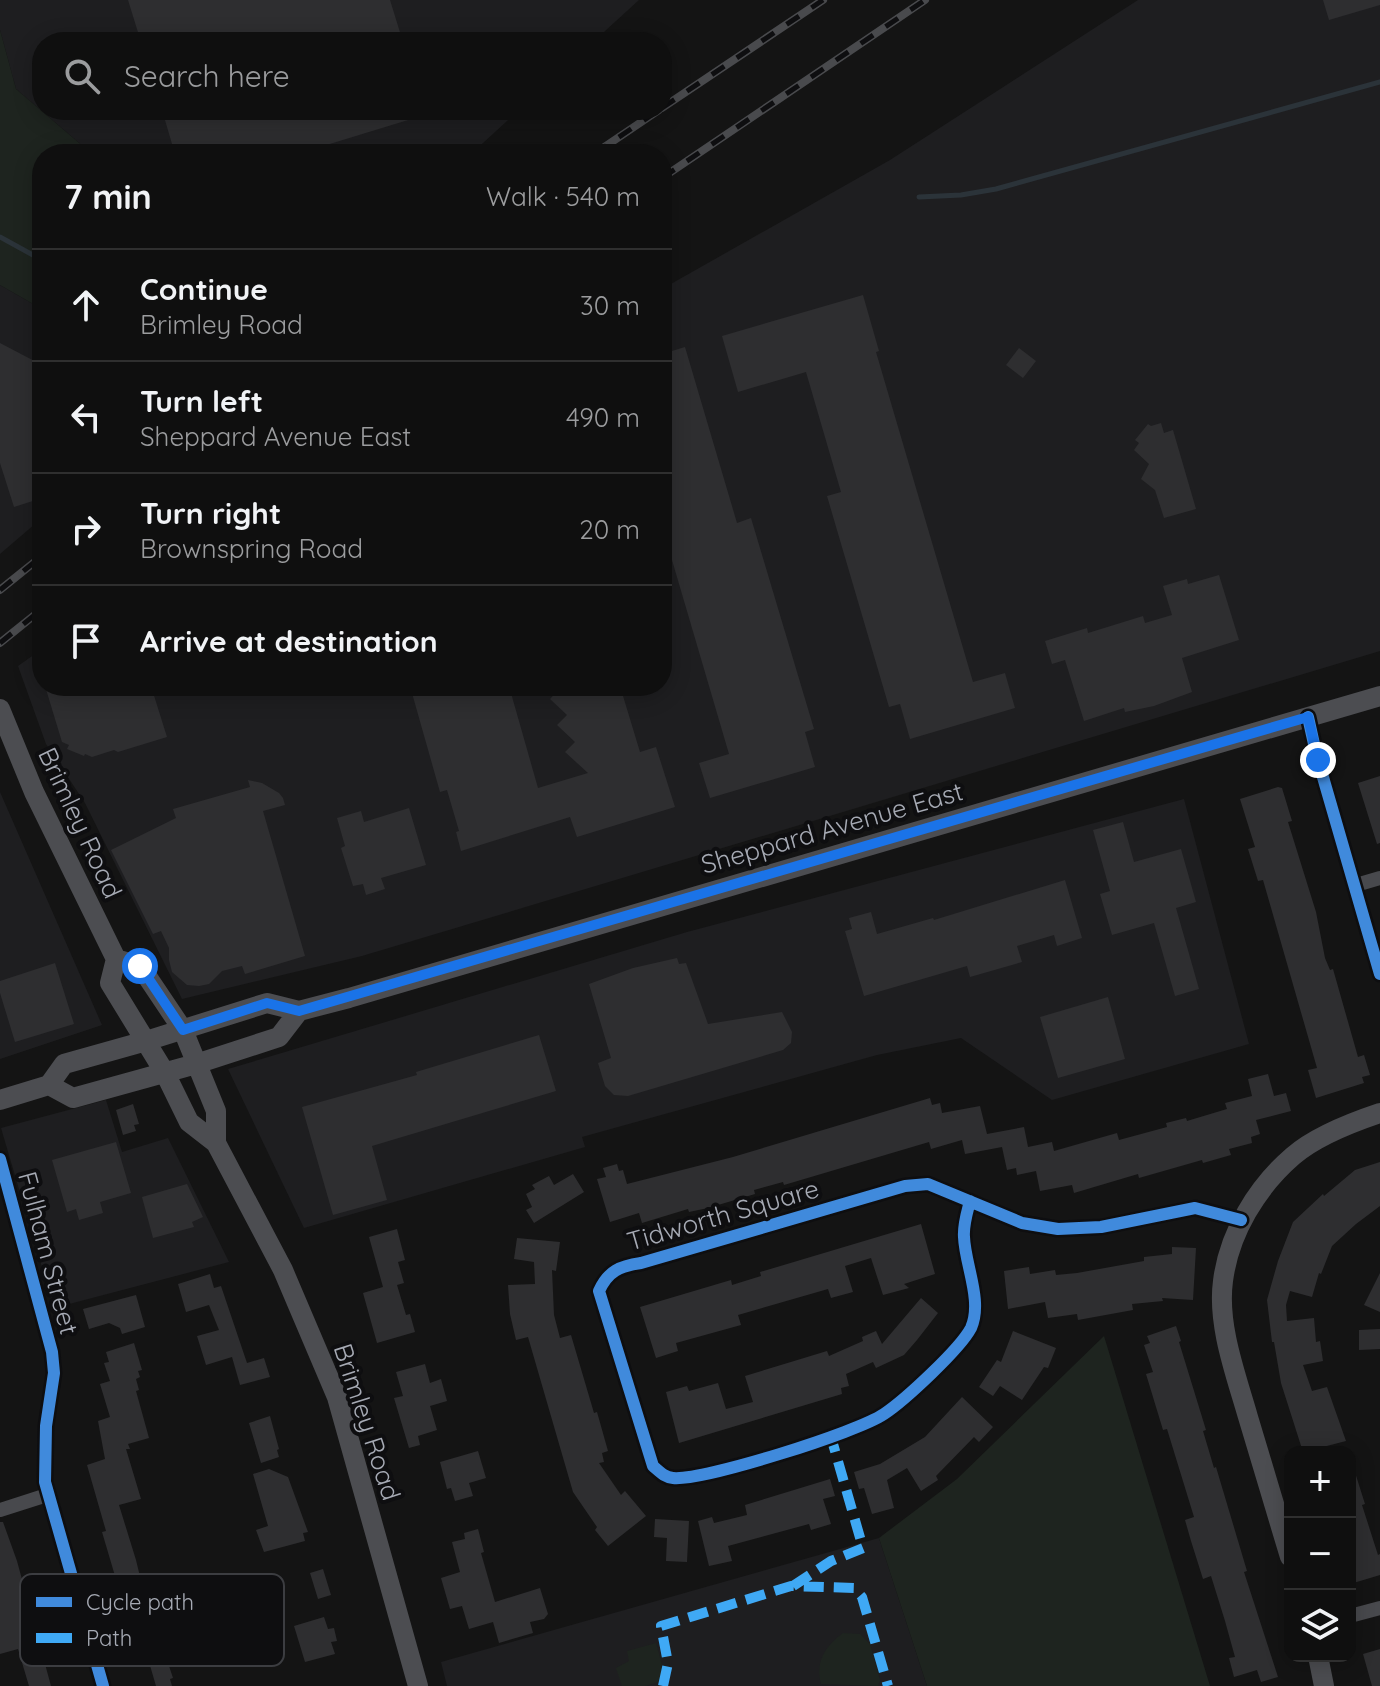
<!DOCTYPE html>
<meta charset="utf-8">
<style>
body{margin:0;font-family:Quicksand,sans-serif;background:#181818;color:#f1f3f6}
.controls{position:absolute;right:24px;bottom:24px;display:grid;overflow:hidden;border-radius:16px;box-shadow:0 4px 20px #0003}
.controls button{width:72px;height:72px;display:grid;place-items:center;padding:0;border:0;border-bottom:2px solid #2f2f2f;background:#0f0f0f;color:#f1f3f6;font:40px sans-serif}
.stop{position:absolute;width:24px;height:24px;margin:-18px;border:6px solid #1a73e8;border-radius:50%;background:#fff}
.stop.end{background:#1a73e8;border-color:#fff;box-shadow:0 2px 8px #0008}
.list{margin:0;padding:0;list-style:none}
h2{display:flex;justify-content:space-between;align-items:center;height:104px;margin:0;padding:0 32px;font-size:34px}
h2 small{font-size:26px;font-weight:400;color:#9b9c9e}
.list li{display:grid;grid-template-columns:52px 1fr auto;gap:24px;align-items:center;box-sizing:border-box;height:112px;padding:0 32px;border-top:2px solid #2f2f2f}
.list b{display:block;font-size:30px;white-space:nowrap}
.list p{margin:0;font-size:26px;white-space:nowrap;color:#9b9c9e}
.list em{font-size:26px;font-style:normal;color:#9b9c9e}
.icon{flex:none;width:44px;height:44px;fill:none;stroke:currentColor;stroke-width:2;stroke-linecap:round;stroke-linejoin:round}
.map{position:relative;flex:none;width:1380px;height:1686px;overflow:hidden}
.search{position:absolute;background:#0f0f0f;box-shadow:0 4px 20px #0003;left:32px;top:32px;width:640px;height:88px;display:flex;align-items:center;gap:20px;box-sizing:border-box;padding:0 28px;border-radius:32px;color:#9b9c9e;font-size:30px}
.panel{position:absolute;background:#0f0f0f;box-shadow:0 4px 20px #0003;left:32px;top:144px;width:640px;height:552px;border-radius:32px}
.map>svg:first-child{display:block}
.built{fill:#1e1e20}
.green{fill:#1e241f}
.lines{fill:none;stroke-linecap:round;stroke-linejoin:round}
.stream{stroke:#2b3339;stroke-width:5}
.building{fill:#2e2e30}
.street{stroke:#48494d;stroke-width:14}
.secondary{stroke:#4c4d51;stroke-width:20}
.rail-casing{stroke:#494a4d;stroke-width:8}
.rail{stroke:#0e0e10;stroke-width:5;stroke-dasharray:15;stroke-linecap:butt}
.quiet{stroke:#3fa9f5;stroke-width:10;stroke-dasharray:20 10;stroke-linecap:butt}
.cycleway-casing{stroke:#0e0e10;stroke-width:17}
.cycleway{stroke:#408adc;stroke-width:12}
.route{stroke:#1a73e8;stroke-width:10}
.labels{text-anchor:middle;stroke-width:8;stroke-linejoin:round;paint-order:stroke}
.street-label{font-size:26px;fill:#a6aab4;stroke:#0e0e10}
.key{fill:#0e0e10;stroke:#3c3d41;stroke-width:2}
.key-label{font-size:22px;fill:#a6aab4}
</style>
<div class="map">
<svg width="1380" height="1686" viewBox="0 0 1380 1686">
<rect width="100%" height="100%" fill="#141414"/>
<!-- built -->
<path class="built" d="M0,0H639L593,42H42V110H519L471,154H92L16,89L0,30Z
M1138,0H1380V651L362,956L182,999L85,803L46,744L18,666L42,649V686H662V289L890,160Z
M0,285L42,309V518L0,554Z
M0,792L102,1025L0,1059Z
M1184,799L1249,1044L1052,1100L961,1038L877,1055L582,1137L585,1147L304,1228L228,1069L687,932Z
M106,1100L122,1152L168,1138L229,1262L54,1308L1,1128Z
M879,1538L927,1686H447L441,1662Z"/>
<!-- green -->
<path class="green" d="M0,30L16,89L92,154H42V309L0,285Z
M1104,1336L1210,1686H927L879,1538L957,1479Z
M843,1633L860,1634L870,1644L880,1680L878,1686L821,1684C815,1662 825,1646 843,1633Z
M656,1643L662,1665L661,1681L645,1686H622L616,1668L629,1661L627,1651Z"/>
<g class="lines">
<!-- stream -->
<path class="stream" d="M919,197L961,195L996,189L1380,82
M0,237L42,260"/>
</g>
<!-- building -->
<path class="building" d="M128,0H390L403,42H141Z
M1323,0H1380V5L1329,20Z
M162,110H431V113L297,154H175Z
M863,295L879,351L876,352L973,682L1005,673L1015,708L910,739L900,704L889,707L827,496L841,492L806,372L738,392L722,336Z
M0,343L42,365V478L38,477L36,500L14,507L0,463Z
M685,347L737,523L751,518L814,729L805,732L815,767L710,798L699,763L729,754L662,526V354Z
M1019,348L1036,361L1023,378L1006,365Z
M1161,423L1164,433L1173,430L1196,509L1164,518L1155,490L1141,479L1149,464L1134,450L1139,443L1135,440L1148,424L1151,426Z
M1219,575L1239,640L1182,658L1192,692L1154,706L1125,712L1124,708L1084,721L1065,660L1052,664L1045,641L1087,628L1088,633L1143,616L1145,623L1172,615L1163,586L1187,579L1188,584Z
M45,686H151L167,737L118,752L114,750L92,757L85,754L84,756L67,749L69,745L62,742Z
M410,686H509L538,788L588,773L565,752L575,742L557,725L567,715L550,699L562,686H620L640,752L656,747L675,807L577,837L570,817L461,851L456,832L459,831L447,790L440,792Z
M1380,776V843L1377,844L1358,783Z
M248,780L262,783L279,793L283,798L285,805L263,811L305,956L245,974L242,966L222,971L209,984L199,986L187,985L172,972L169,960V948L161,931L153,934L111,850L176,818L173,809L250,787Z
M1278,787L1282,788L1292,821L1288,822L1316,912L1325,958L1330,970L1333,969L1358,1057L1364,1055L1370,1075L1362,1077L1364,1083L1316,1098L1308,1070L1317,1068L1263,880L1258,881L1248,849L1255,847L1240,799Z
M409,808L426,865L381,878L385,889L366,895L363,884L353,886L341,848L345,846L337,818L361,811L364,822Z
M1123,822L1134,862L1181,849L1196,902L1176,908L1199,989L1175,996L1154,923L1112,935L1100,894L1110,891L1093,830Z
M1065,880L1082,938L1057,946L1054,935L1017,946L1022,962L970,977L967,966L864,996L845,931L852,929L849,918L871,912L877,934L933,918L934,920Z
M677,958L679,964L686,963L708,1024L782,1012L792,1032L791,1043L783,1050L628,1096L614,1095L605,1086L598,1063L611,1058L589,984L633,968Z
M55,963L74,1024L15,1042L0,993V981Z
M1108,997L1125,1059L1058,1078L1040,1017Z
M539,1035L556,1091L372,1146L387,1200L333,1215L302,1107L417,1075L416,1072Z
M1268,1074L1274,1096L1286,1093L1291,1111L1256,1120L1260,1134L1251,1137L1252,1143L1229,1149L1231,1155L1203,1163L1202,1160L1139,1178L1138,1174L1074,1193L1072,1185L1040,1191L1036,1171L1017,1175L1016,1168L1007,1170L1002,1147L965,1154L962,1140L931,1149L929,1142L784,1185L783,1182L754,1190L755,1194L708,1208L689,1212L688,1209L642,1223L639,1213L610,1222L597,1179L606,1177L603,1168L617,1164L619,1171L623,1170L627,1184L733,1157L930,1098L932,1105L940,1103L942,1113L980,1106L987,1134L1024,1127L1028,1147L1052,1142L1054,1151L1117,1133L1119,1140L1167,1127L1166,1123L1186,1118L1187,1121L1227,1109L1225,1103L1252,1096L1248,1079Z
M133,1104L139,1124L134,1125L136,1131L123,1135L116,1110Z
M116,1142L131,1193L100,1202L103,1213L79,1220L76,1209L67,1212L52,1160Z
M1380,1162V1206L1356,1224L1332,1246L1321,1274L1319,1273L1312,1297L1290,1291L1286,1305L1287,1321L1314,1318L1316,1342L1320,1341L1323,1361L1303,1365L1312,1391L1327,1387L1346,1441L1319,1448L1321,1452H1303L1281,1383L1274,1342H1272L1267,1300L1278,1261L1293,1222L1323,1194L1324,1196L1355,1170Z
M573,1174L584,1192L534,1223L526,1210L532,1207L526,1194L535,1189L532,1185L549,1176L554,1185Z
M187,1184L203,1217L192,1222L194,1227L153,1238L142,1197Z
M921,1224L935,1274L904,1284L909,1288L883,1295L871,1258L845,1266L853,1292L831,1298L828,1289L738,1315L741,1325L676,1343L678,1351L656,1358L640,1307L731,1280L732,1285L761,1276L760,1272Z
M397,1229L405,1260L398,1262L404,1283L397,1285L406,1315L410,1314L415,1332L377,1343L363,1293L383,1287L369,1237Z
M517,1238L560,1242L556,1271L552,1270L554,1315L560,1338L571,1335L594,1413L597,1412L608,1451L602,1453L604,1462L599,1463L621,1495L625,1491L646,1516L608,1546L595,1530L597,1527L573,1492L528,1337L516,1340L510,1314L508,1285L535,1284L534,1262L514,1259Z
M1172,1247L1196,1248L1193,1300L1162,1298L1163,1301L1132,1304L1133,1310L1078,1320L1077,1314L1048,1318L1045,1302L1008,1309L1004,1271L1029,1267L1030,1274L1055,1270L1056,1275L1077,1273L1144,1261V1257L1172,1254Z
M1380,1273V1312L1364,1305Z
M210,1274L214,1288L221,1286L247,1363L264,1358L270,1377L240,1385L232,1357L206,1365L197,1336L219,1330L209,1305L186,1312L178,1284Z
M136,1295L145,1327L122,1334L120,1328L109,1323L89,1329L83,1309Z
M921,1298L938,1313L917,1340L904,1355L876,1368L873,1362L846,1374L849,1386L841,1388L842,1394L679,1443L666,1392L687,1386L689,1391L718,1383L726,1409L753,1402L745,1376L827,1351L829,1356L863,1341L862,1337L876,1331L882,1344Z
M1176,1326L1181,1341L1179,1342L1206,1430L1203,1431L1214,1468L1216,1467L1247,1571L1244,1572L1278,1677L1261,1682L1257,1670L1234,1677L1229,1658L1235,1657L1225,1621L1211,1576L1203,1579L1191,1541L1185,1520L1194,1517L1167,1429L1163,1430L1146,1374L1153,1372L1144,1345L1150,1343L1147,1336Z
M1380,1329V1349L1359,1350V1330Z
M1013,1331L1056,1348L1048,1368L1044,1367L1022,1400L1000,1386L993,1396L979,1387L997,1360L1001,1362Z
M134,1343L142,1370L138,1371L140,1377L136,1379L139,1390L136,1391L149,1438L128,1444L130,1449H126L141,1499L119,1505L136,1560L150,1618L156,1615L157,1620L176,1614L185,1645L164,1651L173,1678L170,1679L172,1686H156L142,1638L134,1640L102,1532L106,1531L87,1465L105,1459L98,1421L110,1417L100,1384L110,1381L104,1363L109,1362L106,1352Z
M425,1364L430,1383L441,1379L447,1401L430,1406L437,1430L418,1436L420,1445L409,1448L394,1398L403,1396L396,1372Z
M962,1397L993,1427L979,1442L974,1437L936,1476L938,1480L921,1491L907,1468L887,1480L894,1508L872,1514L864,1488L859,1489L854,1472L880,1464L925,1437Z
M270,1416L279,1449L277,1450L279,1457L261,1463L249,1423Z
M478,1451L486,1478L469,1483L473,1496L455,1501L451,1488L447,1489L440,1462Z
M1353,1466L1365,1504L1362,1505L1378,1555L1380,1554V1575L1350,1584V1467Z
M269,1469L288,1477L308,1532L303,1533L305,1541L264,1552L256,1530L268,1526L253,1474Z
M830,1479L835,1496L823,1499L831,1524L811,1530L809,1524L728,1546L732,1561L709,1566L698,1521L712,1517L714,1523L747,1515L745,1505Z
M655,1519L689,1521L687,1562L666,1561L667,1538L654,1537Z
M0,1522H3L17,1561L51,1686H29L18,1649L0,1654Z
M478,1529L484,1552L481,1553L495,1602L540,1588L548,1614L544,1619L530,1622L533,1633L499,1643L493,1622L469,1629L462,1606L450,1609L441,1578L460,1572L452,1542L465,1539L464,1533Z
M323,1569L331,1595L318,1599L310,1573Z
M324,1617L328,1629L334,1628L337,1641L331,1642L335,1654L305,1662L294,1626Z
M1380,1649V1686H1372L1363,1654Z"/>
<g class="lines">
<!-- street -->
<path class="street" d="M1308,717L1316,753L1380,974
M1356,885L1380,878
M0,1159L52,1352L54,1373L46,1426L45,1482L103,1686
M970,1201C967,1213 963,1225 964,1237C965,1265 983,1301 971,1328C960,1349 905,1400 884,1414C858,1432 703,1481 673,1478C664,1477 660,1472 653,1466L599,1291C608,1271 620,1266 641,1263L905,1186L928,1184L1022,1223L1058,1229L1101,1227L1195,1208L1241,1220
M0,1510L47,1495
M1350,1616L1380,1608"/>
<!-- secondary -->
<path class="secondary" d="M0,709L34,792L116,959L110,983L165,1073L189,1122L216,1143L283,1270L337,1397L418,1686
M116,959L140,966L183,1030L216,1111V1143
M49,1085L73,1098L196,1064L279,1037L299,1011
M0,1100L49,1085L64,1064L146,1041L267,1003L299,1011L349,998L1380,696
M1290,1557C1276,1510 1262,1464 1248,1417C1236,1375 1217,1325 1223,1281C1229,1233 1257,1187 1293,1156C1315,1137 1353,1122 1380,1113
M1318,1656L1324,1686"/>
<defs>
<path id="rail" d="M662,108L823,0
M594,154L659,110
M662,178L925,0
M0,590L42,556
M0,643L42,609"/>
</defs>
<!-- rail casing -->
<use href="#rail" class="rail-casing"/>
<!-- rail -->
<use href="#rail" class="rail"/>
<!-- quiet -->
<path class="quiet" d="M793,1586L831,1561L863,1548L831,1437
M663,1686L668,1663L661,1626L791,1586L854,1588L862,1597L888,1686"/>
<defs>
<path id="cycleway" d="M1308,717L1316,753L1380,974
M0,1159L52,1352L54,1373L46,1426L45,1482L103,1686
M970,1201C967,1213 963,1225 964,1237C965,1265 983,1301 971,1328C960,1349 905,1400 884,1414C858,1432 703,1481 673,1478C664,1477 660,1472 653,1466L599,1291C608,1271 620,1266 641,1263L905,1186L928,1184L1022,1223L1058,1229L1101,1227L1195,1208L1241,1220"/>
</defs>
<!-- cycleway casing -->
<use href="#cycleway" class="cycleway-casing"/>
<!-- cycleway -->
<use href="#cycleway" class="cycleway"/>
</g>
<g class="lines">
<!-- route -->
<path class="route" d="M140,966L183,1030L267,1003L299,1011L1308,717L1318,760"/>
</g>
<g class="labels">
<!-- street labels -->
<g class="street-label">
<text transform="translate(80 823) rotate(65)" y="9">Brimley Road</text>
<text transform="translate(832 828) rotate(-16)" y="9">Sheppard Avenue East</text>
<text transform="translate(723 1215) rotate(-16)" y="9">Tidworth Square</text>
<text transform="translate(48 1253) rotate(75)" y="9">Fulham Street</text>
<text transform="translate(367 1422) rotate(72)" y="9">Brimley Road</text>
</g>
</g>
<!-- legend -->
<rect x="20" y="1574" width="264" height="92" rx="12" class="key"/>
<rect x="36" y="1597" width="36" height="10" fill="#408adc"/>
<rect x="36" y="1633" width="36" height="10" fill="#3fa9f5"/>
<g class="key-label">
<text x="86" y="1610">Cycle path</text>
<text x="86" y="1646">Path</text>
</g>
</svg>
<div class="controls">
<button>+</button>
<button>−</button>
<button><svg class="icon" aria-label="layers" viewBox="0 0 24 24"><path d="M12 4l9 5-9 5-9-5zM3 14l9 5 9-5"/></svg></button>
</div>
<div class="stop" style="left:140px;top:966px"></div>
<div class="stop end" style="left:1318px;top:760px"></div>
<div class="search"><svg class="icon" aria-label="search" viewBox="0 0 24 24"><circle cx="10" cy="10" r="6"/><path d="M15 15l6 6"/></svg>Search here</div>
<section class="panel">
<h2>7 min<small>Walk · 540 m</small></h2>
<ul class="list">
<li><svg class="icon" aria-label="ahead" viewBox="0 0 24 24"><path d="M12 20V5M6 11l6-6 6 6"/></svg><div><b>Continue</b><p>Brimley Road</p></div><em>30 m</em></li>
<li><svg class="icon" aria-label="left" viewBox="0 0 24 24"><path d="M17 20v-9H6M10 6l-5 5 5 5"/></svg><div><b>Turn left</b><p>Sheppard Avenue East</p></div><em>490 m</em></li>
<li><svg class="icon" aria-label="right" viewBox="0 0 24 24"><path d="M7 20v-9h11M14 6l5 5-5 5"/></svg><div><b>Turn right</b><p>Brownspring Road</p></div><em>20 m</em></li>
<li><svg class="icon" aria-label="arrive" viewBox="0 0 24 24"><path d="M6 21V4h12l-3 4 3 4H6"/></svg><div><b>Arrive at destination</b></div></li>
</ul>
</section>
</div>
